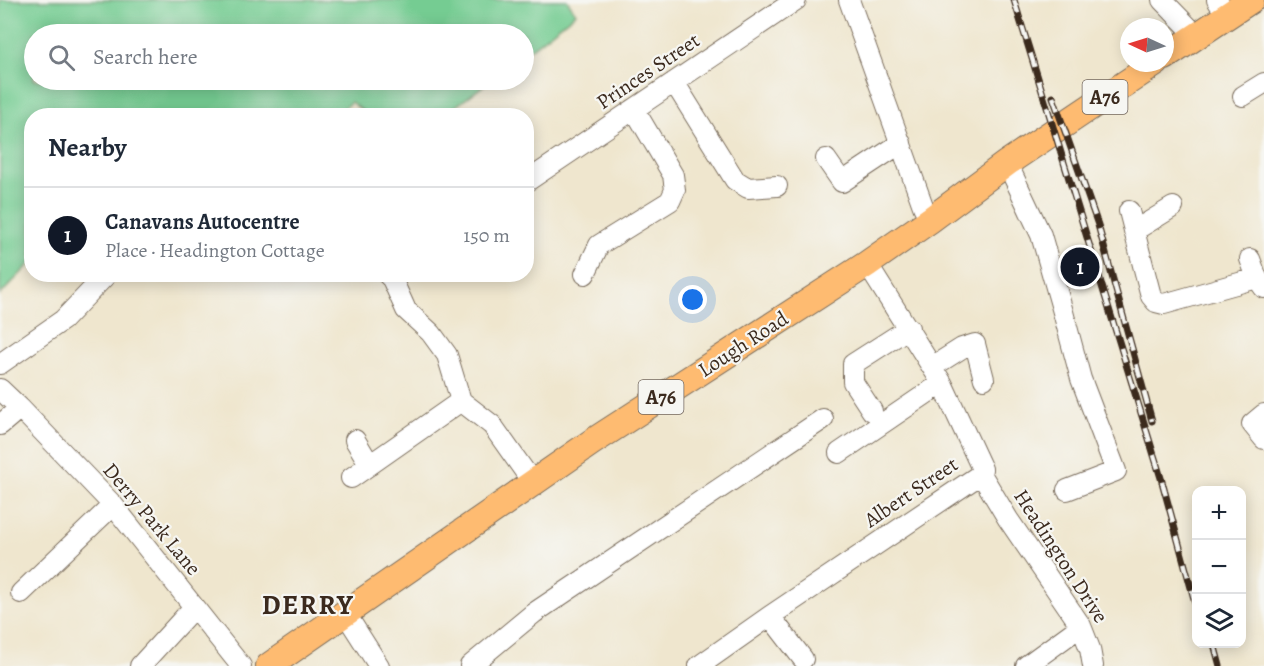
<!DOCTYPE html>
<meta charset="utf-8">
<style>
body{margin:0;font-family:Alegreya,serif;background:#f2f2f3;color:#1f2937}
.controls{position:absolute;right:18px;bottom:18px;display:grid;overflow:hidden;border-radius:12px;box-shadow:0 3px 15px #0003}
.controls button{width:54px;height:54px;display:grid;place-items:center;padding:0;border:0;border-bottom:2px solid #e0e1e3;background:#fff;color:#1f2937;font:30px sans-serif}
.compass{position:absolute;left:1120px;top:18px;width:54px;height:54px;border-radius:50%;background:#fff;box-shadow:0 3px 15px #0003;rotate:274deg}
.you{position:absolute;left:693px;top:300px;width:21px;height:21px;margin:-15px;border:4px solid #fff;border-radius:50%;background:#1a73e8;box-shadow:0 0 0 9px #1a73e833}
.badge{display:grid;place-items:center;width:39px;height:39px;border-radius:50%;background:#111827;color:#fff;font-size:20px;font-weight:700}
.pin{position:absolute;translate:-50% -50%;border:3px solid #fff;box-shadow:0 2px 6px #0006}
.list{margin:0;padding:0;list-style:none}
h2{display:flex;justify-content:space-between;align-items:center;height:78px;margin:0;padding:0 24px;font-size:26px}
h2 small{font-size:20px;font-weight:400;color:#747a83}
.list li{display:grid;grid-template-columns:39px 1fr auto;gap:18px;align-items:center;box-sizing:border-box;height:96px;padding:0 24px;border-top:2px solid #e0e1e3}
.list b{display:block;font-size:22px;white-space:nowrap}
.list p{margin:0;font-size:20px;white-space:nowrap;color:#747a83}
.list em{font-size:20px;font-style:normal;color:#747a83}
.icon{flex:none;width:33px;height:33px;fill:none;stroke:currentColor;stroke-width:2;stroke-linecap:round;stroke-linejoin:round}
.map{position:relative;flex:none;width:1264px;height:666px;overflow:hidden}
.search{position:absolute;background:#fff;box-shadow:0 3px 15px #0003;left:24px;top:24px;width:510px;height:66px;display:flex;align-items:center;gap:15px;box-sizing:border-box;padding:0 21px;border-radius:33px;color:#747a83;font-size:22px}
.panel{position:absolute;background:#fff;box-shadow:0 3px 15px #0003;left:24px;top:108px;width:510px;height:174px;border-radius:24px}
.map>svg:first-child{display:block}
.park{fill:#74cc92;stroke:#587b58;stroke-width:1.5}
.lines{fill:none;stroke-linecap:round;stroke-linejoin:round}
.minor-casing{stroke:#7a6c5c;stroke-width:22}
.major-casing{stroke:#7a6c5c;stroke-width:28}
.minor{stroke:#fff;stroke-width:20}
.major{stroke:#febb71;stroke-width:26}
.rail-casing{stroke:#3b2a1e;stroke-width:7}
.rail{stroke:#f6f6f2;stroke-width:4.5;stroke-dasharray:14;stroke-linecap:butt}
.labels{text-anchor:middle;stroke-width:4.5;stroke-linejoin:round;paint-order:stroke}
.shield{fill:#f6f6f2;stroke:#73675e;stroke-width:1.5}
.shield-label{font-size:20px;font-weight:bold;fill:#3b2a1e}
.street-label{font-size:21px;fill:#3b2a1e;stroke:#f6f6f2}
.district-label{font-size:27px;font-weight:bold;letter-spacing:1.5px;fill:#3b2a1e;stroke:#f6f6f2}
</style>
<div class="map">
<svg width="1264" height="666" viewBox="0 0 1264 666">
<rect width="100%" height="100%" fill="#f6f6f2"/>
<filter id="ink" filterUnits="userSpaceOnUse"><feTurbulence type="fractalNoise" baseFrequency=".0167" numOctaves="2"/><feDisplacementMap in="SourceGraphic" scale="12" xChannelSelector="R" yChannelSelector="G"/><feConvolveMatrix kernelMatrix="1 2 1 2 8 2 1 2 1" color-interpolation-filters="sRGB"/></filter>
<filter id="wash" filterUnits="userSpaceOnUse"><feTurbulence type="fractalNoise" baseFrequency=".008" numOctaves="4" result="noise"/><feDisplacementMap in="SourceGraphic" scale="24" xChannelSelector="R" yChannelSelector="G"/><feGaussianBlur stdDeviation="1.35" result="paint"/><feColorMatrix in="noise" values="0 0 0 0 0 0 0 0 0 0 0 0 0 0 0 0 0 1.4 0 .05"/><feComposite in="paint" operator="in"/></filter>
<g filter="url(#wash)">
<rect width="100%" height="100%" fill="#efe6ce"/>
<!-- park -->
<path class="park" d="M0,0H567L576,13L524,54V34H34V80H491L444,115H368L351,102L334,116H32L31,263L0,295Z"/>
</g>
<g filter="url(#ink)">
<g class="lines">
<defs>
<path id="minor" d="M849,0L923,206L930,220
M1162,0L1197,36
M1217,0L1227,16
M674,82L735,180L748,188L777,186
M1243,96L1264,83
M826,159L842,182L901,143
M1007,163L1041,235L1063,312L1081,379L1116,471L1067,490
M526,182L796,0
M1129,211L1151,296L1156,302L1164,304L1257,278
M1134,231L1173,207
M1250,259L1257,278L1264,288
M867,264L942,383L982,469L981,474L1008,519L1081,626L1090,649L1093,666
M387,274L392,279L406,310L431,333L447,355L461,401L492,425L533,483
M585,274L599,245L670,201L675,190L673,175L634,109
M0,364L63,320L107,274
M932,367L962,348L975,344L984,379
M0,389L20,408L113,505L241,666
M872,411L853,382V364L909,328
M1264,414L1252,424L1264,439
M0,425L20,408
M355,440L370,465
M839,453L942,383
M351,478L461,401
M21,593L113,505
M345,613L379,666
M770,616L803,659
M140,666L194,607
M470,666L534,613L823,419
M699,666L770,616L981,474
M1026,666L1081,626"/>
<path id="major" d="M1165,57L1251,0
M269,666L592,442L867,264L930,220L1007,163L1156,63"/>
</defs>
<!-- minor casing -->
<use href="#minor" class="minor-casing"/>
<!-- major casing -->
<use href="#major" class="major-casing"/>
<!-- minor -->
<use href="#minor" class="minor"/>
<!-- major -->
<use href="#major" class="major"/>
<defs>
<path id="rail" d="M1014,0L1161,478L1196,606
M1053,97L1098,225L1152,421
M1214,644L1220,666"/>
</defs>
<!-- rail casing -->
<use href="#rail" class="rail-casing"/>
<!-- rail -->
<use href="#rail" class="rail"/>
</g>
</g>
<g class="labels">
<!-- shield labels -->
<g class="shield">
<rect x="1082.5" y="80" width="45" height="34" rx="4.5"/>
<rect x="638.5" y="380" width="45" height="34" rx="4.5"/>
</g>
<g class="shield-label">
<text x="1105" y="104">A76</text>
<text x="661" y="404">A76</text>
</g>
<!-- street labels -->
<g class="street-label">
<text transform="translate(648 71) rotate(-34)" y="7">Princes Street</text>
<text transform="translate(743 344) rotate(-33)" y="7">Lough Road</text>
<text transform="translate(911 492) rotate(-34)" y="7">Albert Street</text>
<text transform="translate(152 519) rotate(50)" y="7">Derry Park Lane</text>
<text transform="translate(1061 556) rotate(57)" y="7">Headington Drive</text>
</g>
<!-- district labels -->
<g class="district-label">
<text x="308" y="614">DERRY</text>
</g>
</g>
</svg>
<div class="controls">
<button>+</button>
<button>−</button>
<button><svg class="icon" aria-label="layers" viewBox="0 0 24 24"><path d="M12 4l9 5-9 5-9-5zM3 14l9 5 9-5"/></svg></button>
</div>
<svg class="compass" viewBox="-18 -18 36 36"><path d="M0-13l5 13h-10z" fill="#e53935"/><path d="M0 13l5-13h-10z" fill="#747a83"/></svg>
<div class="you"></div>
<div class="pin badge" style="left:1080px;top:267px">1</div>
<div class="search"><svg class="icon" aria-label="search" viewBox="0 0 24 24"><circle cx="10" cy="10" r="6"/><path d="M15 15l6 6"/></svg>Search here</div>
<section class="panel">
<h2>Nearby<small></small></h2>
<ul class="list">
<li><span class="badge">1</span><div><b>Canavans Autocentre</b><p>Place · Headington Cottage</p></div><em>150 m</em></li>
</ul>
</section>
</div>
